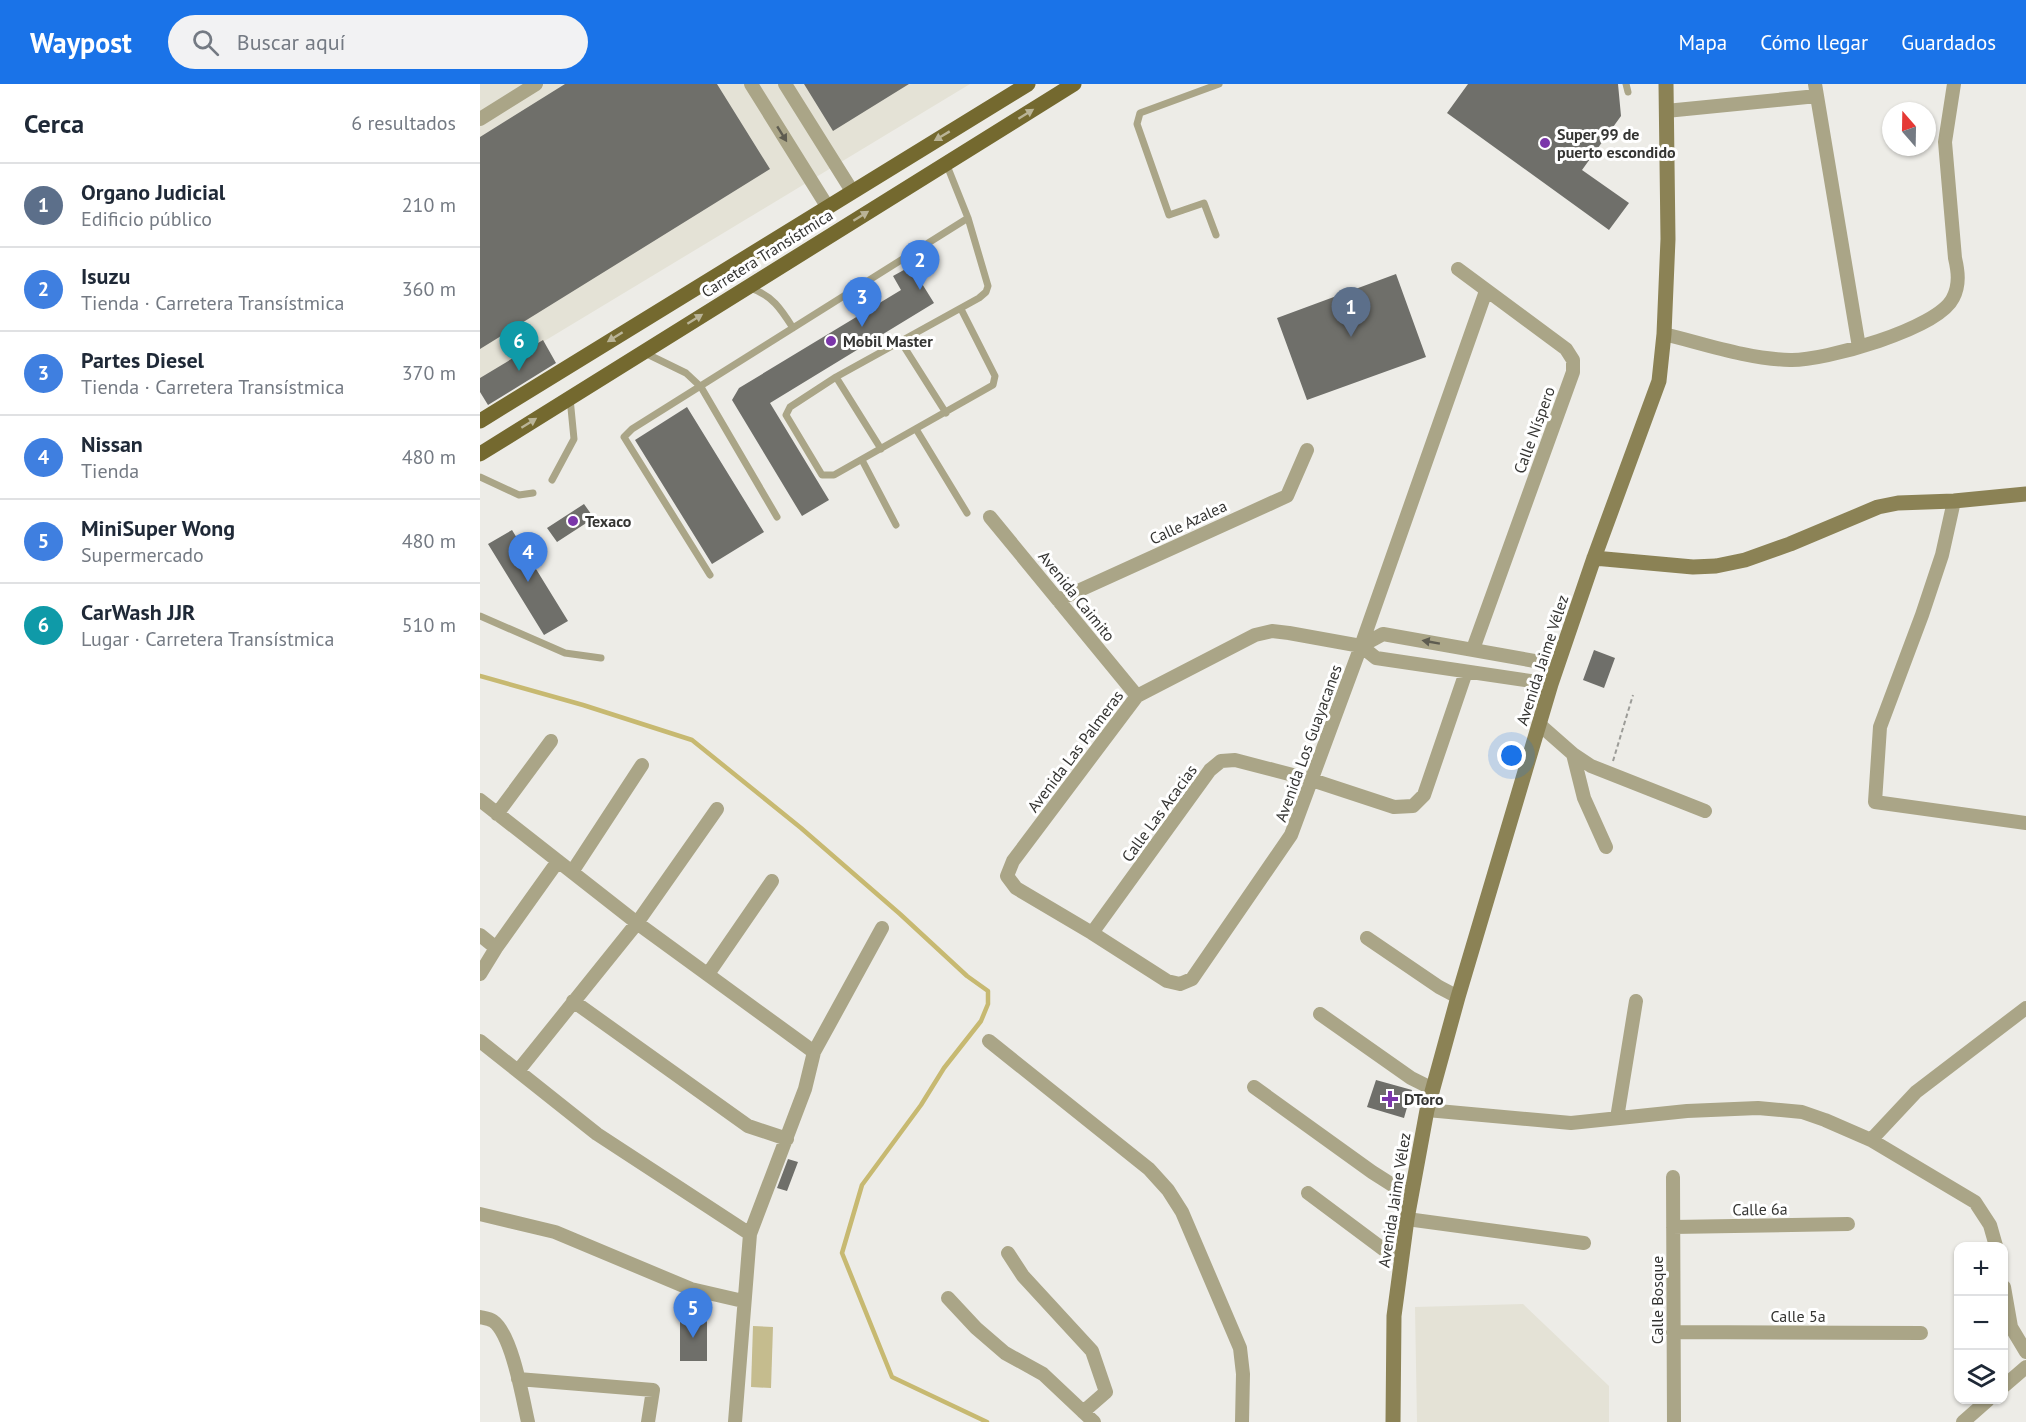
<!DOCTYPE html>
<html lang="es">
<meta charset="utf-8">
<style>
body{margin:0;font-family:"PT Sans",sans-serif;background:#f2f2f3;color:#1f2937}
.controls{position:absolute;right:18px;bottom:18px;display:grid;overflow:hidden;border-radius:12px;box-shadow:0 2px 4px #0004}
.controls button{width:54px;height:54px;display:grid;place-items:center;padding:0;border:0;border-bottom:2px solid #e0e1e3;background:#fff;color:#1f2937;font:30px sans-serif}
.compass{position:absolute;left:1402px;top:18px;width:54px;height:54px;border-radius:50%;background:#fff;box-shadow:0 2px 4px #0004;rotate:340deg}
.you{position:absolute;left:1032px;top:672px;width:21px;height:21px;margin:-15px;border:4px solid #fff;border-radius:50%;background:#1a73e8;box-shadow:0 0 0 9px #1a73e833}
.badge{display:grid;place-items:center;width:39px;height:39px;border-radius:50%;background:#1a73e8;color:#fff;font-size:20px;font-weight:700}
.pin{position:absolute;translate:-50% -50px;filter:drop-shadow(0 2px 3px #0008)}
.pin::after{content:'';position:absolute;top:32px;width:21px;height:18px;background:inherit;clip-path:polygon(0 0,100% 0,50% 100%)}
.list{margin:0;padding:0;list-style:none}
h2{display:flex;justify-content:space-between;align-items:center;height:78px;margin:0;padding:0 24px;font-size:26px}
h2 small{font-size:20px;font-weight:400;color:#747a83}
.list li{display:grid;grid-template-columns:39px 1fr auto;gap:18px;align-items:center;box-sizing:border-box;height:84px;padding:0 24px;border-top:2px solid #e0e1e3}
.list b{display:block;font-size:22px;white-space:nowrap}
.list p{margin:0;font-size:20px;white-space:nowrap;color:#747a83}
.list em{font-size:20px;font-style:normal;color:#747a83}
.icon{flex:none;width:33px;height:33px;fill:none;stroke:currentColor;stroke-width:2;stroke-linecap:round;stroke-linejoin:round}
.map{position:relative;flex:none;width:1546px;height:1338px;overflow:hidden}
header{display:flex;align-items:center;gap:36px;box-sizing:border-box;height:84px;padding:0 30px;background:#1a73e8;color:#fff}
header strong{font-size:28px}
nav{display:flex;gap:33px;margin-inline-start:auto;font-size:21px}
.search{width:420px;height:54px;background:#f2f2f3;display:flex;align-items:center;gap:15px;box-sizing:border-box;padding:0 21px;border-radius:33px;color:#747a83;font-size:22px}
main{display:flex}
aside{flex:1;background:#fff}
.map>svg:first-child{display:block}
.built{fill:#e4e2d6}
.green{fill:#c5bc8e}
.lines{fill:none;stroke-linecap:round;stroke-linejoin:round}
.stream{stroke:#c7b971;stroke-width:4.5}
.building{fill:#6f6f6a}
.path{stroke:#9c9c98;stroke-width:2;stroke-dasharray:4.5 3;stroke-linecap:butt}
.lane{stroke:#aaa587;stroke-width:7}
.street{stroke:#aaa587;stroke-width:14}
.secondary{stroke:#8b8255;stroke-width:15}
.primary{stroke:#74692f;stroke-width:15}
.oneway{fill:#bab497}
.oneway2{fill:#5e5c50}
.poi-dot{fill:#7b36aa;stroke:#fff;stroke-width:2}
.labels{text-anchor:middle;stroke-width:6;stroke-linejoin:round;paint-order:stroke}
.poi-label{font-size:16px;font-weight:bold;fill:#353533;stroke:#fff;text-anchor:start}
.street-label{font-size:16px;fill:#353533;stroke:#fff}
</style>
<header>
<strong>Waypost</strong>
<div class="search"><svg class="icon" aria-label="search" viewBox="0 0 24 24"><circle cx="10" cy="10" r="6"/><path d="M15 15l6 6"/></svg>Buscar aquí</div>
<nav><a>Mapa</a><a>Cómo llegar</a><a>Guardados</a></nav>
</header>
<main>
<aside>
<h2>Cerca<small>6 resultados</small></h2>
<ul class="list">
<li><span class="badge" style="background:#5c6f8a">1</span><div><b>Organo Judicial</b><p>Edificio público</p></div><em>210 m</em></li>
<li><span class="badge" style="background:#3f7fe0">2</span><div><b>Isuzu</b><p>Tienda · Carretera Transístmica</p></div><em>360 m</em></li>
<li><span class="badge" style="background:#3f7fe0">3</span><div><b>Partes Diesel</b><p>Tienda · Carretera Transístmica</p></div><em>370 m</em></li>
<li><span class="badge" style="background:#3f7fe0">4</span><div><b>Nissan</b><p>Tienda</p></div><em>480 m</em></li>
<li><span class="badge" style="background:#3f7fe0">5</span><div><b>MiniSuper Wong</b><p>Supermercado</p></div><em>480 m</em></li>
<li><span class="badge" style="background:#0f9aa8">6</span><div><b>CarWash JJR</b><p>Lugar · Carretera Transístmica</p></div><em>510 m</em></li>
</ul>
</aside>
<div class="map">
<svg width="1546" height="1338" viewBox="0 0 1546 1338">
<rect width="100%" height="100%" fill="#edece7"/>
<!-- built -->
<path class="built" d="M0,0H490L0,296Z
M1043,1220L1129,1302V1338H937L935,1223Z"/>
<!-- green -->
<path class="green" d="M273,1242L293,1243L291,1304L271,1303Z"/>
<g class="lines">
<!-- stream -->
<path class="stream" d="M0,592L103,621L212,656L321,744L420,830L487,892L508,907V920L501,937L464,984L441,1021L382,1101L362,1169L412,1293L507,1338"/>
</g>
<!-- building -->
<path class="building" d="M85,0H237L290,85L0,265V53Z
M324,0H429L353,47Z
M988,0H1138L1141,32L1102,86L1149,119L1129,146L967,29Z
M431,182L454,219L290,319L349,416L322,432L252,316L259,304L421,206L413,192Z
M916,190L946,273L827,316L797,234Z
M63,256L76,279L8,321L0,308V294Z
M207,323L284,448L232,480L155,356Z
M104,420L114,434L77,458L67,444Z
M32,446L88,537L64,551L8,460Z
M1114,566L1135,574L1124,604L1103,596Z
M896,996L932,1006L924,1034L887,1023Z
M308,1075L318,1078L307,1107L297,1104Z
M200,1230H227V1277H200Z"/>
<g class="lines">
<!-- path -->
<path class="path" d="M1133,677L1153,611"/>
<!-- lane -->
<path class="lane" d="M1146,0L1148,8
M466,79L488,134L508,202L506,208L499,214L356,293L310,323L306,331L342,391H354L513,301L515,292L481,225
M736,151L724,119L689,131L657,40L660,29L739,0
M270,204C292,211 301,225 313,244
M421,258L466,329
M165,269L206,289L221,303L297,433
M356,293L401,365
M436,345L487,429
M382,376L416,441
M0,393L39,411L53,409
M72,396L94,355L90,314
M230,491L144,353L152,345L488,134
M0,532L85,569L121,574"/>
<!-- street -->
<path class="street" d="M271,0L347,122
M305,0L372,107
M1335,0L1379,263
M1186,27L1337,12
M0,35L56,0
M978,185L1086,265L1093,276V288L993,565
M1006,207L881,562L811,751L712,895L700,900L687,897L612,849L536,804L527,792L533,777L657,612L775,551L792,547L809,549L881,562L896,574L1071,600
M1184,250C1225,260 1268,275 1310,276C1344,277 1458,245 1473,214C1480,200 1478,187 1475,174L1465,58L1474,0
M1474,417L1462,471L1442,531L1400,643L1395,718L1546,739
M510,433L657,612
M578,516L807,412L827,366
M881,562L903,550L1077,581
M1060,641L1093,670L1111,682L1225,727
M1093,670L1104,714L1126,763
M0,716L157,839L334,968
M17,730L71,657
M92,788L162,681
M612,849L730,686L741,677L755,676L832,696L914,723L933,722L944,711L986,588
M0,851L16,864
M887,854L959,903L978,913
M0,890L16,864L78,777
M228,890L292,797
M93,917L268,1042L307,1055
M840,930L931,994L953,1005
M0,957L117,1050L270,1150
M509,957L669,1085L688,1106L702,1128L760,1264L763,1290L762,1338
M38,987L157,839L237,725
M774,1003L892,1088L914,1102L932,1107
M947,1026L1091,1039L1207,1027L1278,1024L1322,1028L1345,1036L1391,1056L1495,1118L1510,1141L1516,1162
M1137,1034L1156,917
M1391,1056L1436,1008L1546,924
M1193,1093L1194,1338
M828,1109L903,1165L922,1173
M0,1130L75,1148L211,1205L263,1217
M927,1135L1104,1159
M1193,1143L1368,1140
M528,1169L543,1192L612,1267L626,1308L603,1328
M1524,1203L1531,1243L1546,1268
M468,1214L496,1244L525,1269L563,1290L614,1338
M0,1233C4,1234 10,1235 13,1237C32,1250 43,1316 48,1338
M1193,1248L1441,1249
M38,1295L173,1306L168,1338
M1524,1302L1546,1283
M255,1338L270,1150L325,1005L334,968L402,844
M1483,1338L1508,1316"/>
<!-- secondary -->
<path class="secondary" d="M1114,474L1213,483L1236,482L1265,476L1310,460L1398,423L1418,419L1474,417L1546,410
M913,1338L914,1232L927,1135L947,1026L978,913L1071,600L1114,474L1179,297L1184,250L1188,155L1186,0"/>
<!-- primary -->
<path class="primary" d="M0,337L548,0
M0,370L594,0"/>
</g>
<!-- one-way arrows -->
<defs><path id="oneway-solid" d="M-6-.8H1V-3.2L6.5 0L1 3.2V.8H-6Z" transform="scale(1.5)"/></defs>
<g class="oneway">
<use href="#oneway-solid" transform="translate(546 30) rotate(-32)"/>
<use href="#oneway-solid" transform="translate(462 52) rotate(149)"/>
<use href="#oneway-solid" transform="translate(381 132) rotate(-32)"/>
<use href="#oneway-solid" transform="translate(215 235) rotate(-32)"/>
<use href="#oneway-solid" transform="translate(135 253) rotate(148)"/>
<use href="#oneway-solid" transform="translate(49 339) rotate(-32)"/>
</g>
<g class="oneway2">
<use href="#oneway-solid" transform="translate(302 50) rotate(58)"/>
<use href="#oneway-solid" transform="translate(951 558) rotate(-170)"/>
</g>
<!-- markers -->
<g class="poi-dot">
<circle cx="1065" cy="59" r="6"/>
<circle cx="351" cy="257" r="6"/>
<circle cx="93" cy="437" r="6"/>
<path d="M907 1006h6v6h6v6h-6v6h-6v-6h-6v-6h6z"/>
</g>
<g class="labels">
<!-- poi labels -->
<g class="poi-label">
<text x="1077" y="56">Super 99 de<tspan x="1077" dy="18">puerto escondido</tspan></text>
<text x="363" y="263">Mobil Master</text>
<text x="105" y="443">Texaco</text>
<text x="924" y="1021">DToro</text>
</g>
<!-- street labels -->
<g class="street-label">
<text transform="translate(287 169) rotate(-32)" y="6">Carretera Transístmica</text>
<text transform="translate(1054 346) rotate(-70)" y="6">Calle Níspero</text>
<text transform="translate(708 438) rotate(-25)" y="6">Calle Azalea</text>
<text transform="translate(597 512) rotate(51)" y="6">Avenida Caimito</text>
<text transform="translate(1062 576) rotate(-72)" y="6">Avenida Jaime Vélez</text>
<text transform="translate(828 659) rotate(-70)" y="6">Avenida Los Guayacanes</text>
<text transform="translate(595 667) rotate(-53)" y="6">Avenida Las Palmeras</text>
<text transform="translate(679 729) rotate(-54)" y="6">Calle Las Acacias</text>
<text transform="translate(914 1116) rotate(-81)" y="6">Avenida Jaime Vélez</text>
<text transform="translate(1280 1125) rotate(-1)" y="6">Calle 6a</text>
<text transform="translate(1177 1216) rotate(-90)" y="6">Calle Bosque</text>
<text x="1318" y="1238">Calle 5a</text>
</g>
</g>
</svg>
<div class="controls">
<button>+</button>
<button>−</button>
<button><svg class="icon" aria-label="layers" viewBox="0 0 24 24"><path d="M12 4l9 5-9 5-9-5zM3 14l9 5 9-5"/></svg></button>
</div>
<svg class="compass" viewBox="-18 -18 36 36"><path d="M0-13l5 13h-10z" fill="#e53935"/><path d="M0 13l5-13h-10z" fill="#747a83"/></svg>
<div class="you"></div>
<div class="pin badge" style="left:871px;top:253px;background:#5c6f8a">1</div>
<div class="pin badge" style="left:440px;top:206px;background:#3f7fe0">2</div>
<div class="pin badge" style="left:382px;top:243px;background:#3f7fe0">3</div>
<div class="pin badge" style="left:48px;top:498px;background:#3f7fe0">4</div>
<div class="pin badge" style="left:213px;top:1254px;background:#3f7fe0">5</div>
<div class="pin badge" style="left:39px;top:287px;background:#0f9aa8">6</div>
</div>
</main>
